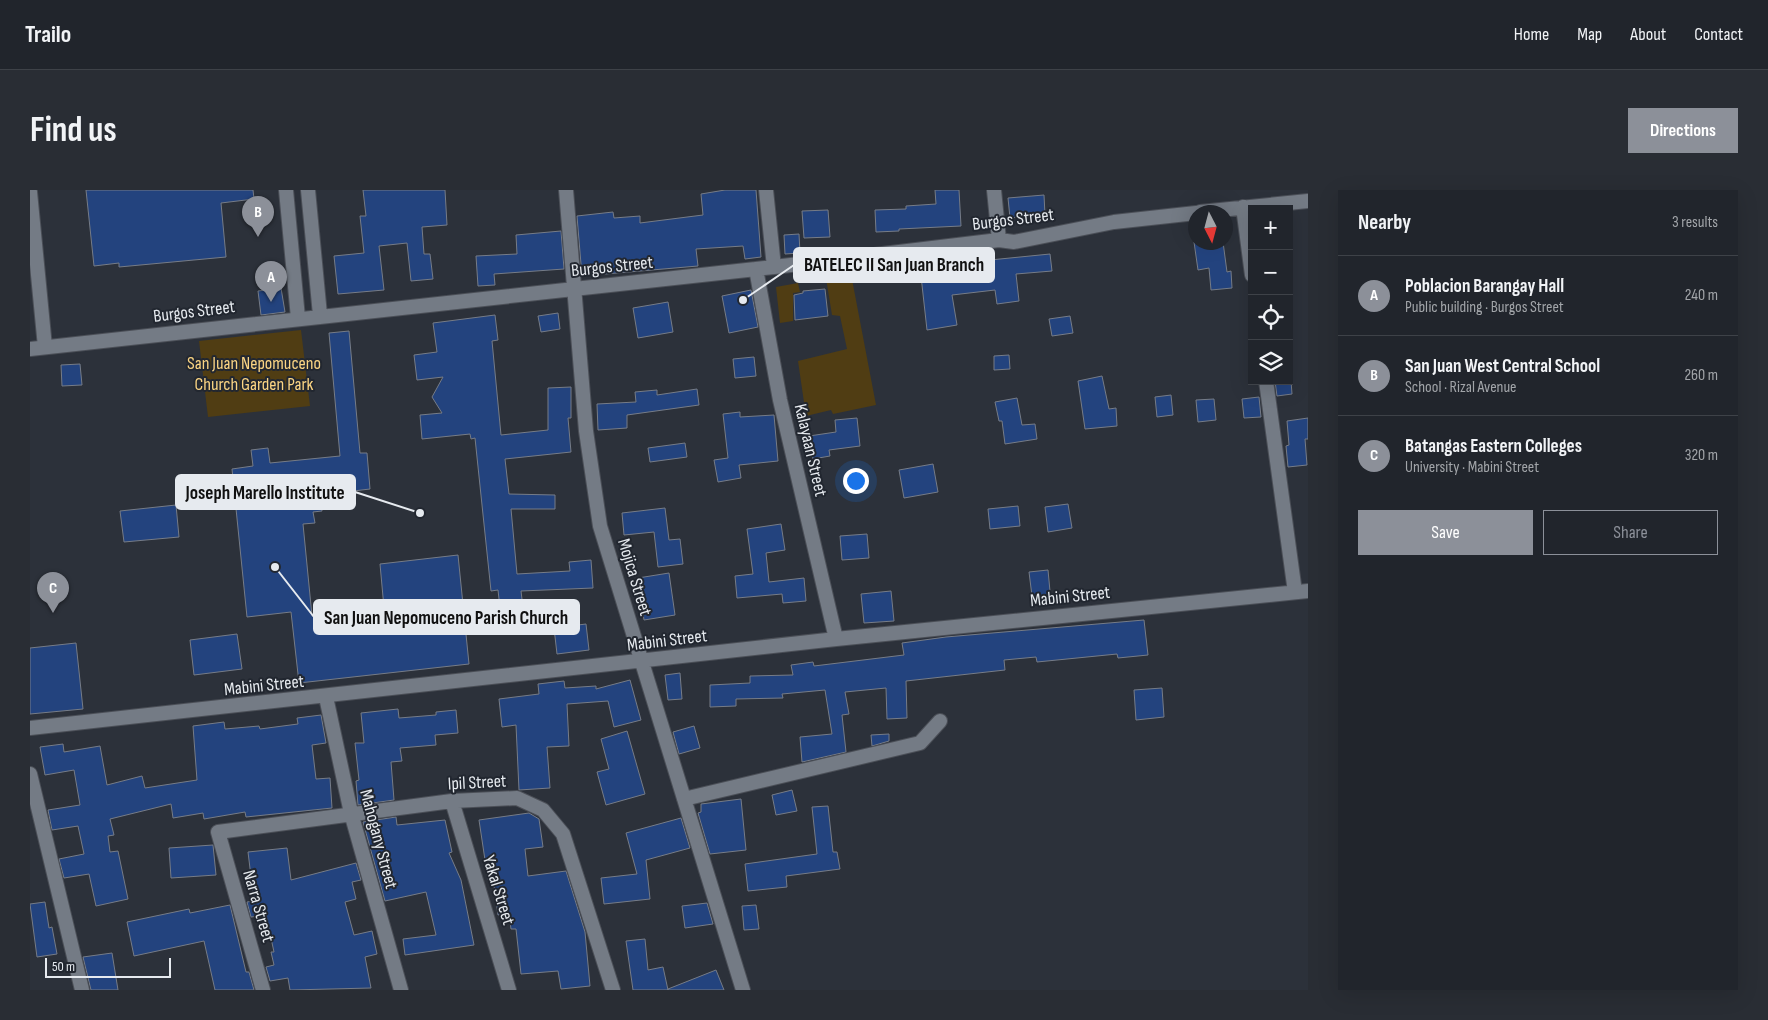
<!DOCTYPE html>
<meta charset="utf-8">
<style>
body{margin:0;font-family:"Sofia Sans Condensed",sans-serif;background:#292d34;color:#f1f3f6}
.controls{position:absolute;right:15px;top:15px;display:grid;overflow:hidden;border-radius:0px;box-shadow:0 5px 20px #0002}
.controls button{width:45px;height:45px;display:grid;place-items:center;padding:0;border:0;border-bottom:1px solid #3e4248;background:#21252c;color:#f1f3f6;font:25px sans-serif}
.compass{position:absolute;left:1158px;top:15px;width:45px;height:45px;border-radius:50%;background:#21252c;box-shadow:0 5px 20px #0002;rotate:174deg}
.scale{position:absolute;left:15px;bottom:12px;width:126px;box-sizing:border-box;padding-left:5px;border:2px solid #e6eaef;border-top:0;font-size:14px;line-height:18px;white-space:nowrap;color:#e6eaef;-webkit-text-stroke:4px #222730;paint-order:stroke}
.you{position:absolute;left:825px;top:290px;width:18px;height:18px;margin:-12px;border:4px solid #fff;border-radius:50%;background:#1a73e8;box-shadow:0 0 0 8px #1a73e833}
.badge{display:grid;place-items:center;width:32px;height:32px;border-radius:50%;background:#8c9099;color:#fff;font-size:16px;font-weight:700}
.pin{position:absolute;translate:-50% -41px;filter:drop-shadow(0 1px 2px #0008)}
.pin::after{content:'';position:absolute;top:26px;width:18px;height:15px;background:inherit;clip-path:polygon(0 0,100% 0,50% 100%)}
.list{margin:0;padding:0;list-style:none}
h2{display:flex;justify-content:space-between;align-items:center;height:65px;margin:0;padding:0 20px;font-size:21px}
h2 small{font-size:16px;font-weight:400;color:#a2a5a9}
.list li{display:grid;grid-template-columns:32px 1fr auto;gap:15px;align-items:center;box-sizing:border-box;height:80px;padding:0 20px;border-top:1px solid #3e4248}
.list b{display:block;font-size:19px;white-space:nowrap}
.list p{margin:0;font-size:16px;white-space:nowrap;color:#a2a5a9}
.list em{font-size:16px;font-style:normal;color:#a2a5a9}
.actions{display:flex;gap:10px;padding:15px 20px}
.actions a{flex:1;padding:11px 0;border:1px solid #8c9099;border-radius:0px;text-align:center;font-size:18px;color:#8c9099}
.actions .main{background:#8c9099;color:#fff}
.icon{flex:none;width:28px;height:28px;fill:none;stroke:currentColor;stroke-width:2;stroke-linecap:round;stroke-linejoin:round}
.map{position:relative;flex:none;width:1278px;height:800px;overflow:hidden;border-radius:0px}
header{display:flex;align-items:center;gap:30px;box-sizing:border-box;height:70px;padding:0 25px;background:#21252c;border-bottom:1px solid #3e4248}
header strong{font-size:24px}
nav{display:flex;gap:28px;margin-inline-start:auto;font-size:18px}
.intro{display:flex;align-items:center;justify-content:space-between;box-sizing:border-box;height:120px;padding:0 30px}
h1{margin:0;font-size:35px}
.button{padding:12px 22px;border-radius:0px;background:#8c9099;color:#fff;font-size:18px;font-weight:700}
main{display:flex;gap:30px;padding:0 30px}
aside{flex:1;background:#21252c;border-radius:0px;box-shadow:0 5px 20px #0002}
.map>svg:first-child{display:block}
.green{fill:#503d13}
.building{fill:#23437e;stroke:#767c87}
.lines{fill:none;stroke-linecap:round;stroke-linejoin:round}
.minor-casing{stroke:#4b4f57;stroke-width:16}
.minor{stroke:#747b85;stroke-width:14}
.labels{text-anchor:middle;stroke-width:4;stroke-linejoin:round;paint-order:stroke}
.street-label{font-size:18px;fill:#e6eaef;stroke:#222730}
.park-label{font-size:18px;fill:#fbd584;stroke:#222730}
.leader{fill:none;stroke:#e6eaef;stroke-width:2}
.callout-dot{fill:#e6eaef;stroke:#222730;stroke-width:2}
.callout{fill:#e6eaef;stroke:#e6eaef;stroke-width:2}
.callout-label{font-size:19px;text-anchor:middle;font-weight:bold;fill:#111}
</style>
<header>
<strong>Trailo</strong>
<nav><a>Home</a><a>Map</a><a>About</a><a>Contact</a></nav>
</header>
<div class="intro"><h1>Find us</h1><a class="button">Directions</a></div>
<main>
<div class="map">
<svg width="1278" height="800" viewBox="0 0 1278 800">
<rect width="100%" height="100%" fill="#2c313a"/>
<!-- green -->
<path class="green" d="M821,84L846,215L803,224L801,220L776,226L768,171L817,159L810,126L802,125L796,88Z
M768,93L770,102L763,103V131L750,133L746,97Z
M271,140L280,216L178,227L169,151Z"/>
<!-- building -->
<path class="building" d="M56,0H223L224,9L191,13L196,67L89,77V73L64,76Z
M333,0H415L417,35L392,37L394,64H400L403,89L381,91L377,53L349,56L354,100L308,104L304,66L334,63L330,26H336Z
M695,0H726L731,67L715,69L713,56L666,59L668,76L552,86L547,26L583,22L584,28L610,26V33L673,25L671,4Z
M905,0H929L931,36L869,39V41L846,42L845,20L876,19V16L906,14Z
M1014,5L1015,25L980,28L978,8Z
M798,20L800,47L774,48L772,21Z
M531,41L534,79L464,84L465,95L448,96L446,66L487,64L486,45Z
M769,44L770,63L755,64L754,45Z
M1164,52H1193L1197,82L1201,81L1202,98L1181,100L1179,78L1168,80Z
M1020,64L1022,81L986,84L989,111L967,114L965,100L922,105L927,135L897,140L890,77Z
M251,98L255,122L231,125L228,101Z
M795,99L798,126L765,130L764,105L773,103V101Z
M721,100L728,137L699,143L692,106Z
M638,112L643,142L608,148L603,118Z
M528,123L530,139L511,142L508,126Z
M465,125L468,150L462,151L471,245L518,240V198L541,197V228H538L541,262L475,269L479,304L525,305V319H481L487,384L540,381L539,372L561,370L563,398L491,401L495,434L472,436L468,400L461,401L445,248L441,249L440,244L392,249L390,225L412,223L402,207L413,187L387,190L384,165L407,162L403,133Z
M1040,126L1043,143L1022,146L1019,129Z
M319,141L330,263H337L340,299L290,305L292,321L283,322L285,333L273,334L282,426L354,418L350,374L428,365L439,474L269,493L261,422L217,427L202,279L223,276L221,260L238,258L240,273L310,266L299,143Z
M979,165L980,179L964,180V166Z
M724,167L726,186L705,188L703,169Z
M50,174L52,195L32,196L31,175Z
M1072,186L1079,219L1086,218L1087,236L1055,239L1048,191Z
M1245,191H1261L1262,204L1247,206Z
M667,199L669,215L597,225V238L568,240L567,214L606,212L605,202L627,200V205Z
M1141,205L1143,225L1127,227L1125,207Z
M1229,207L1231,227L1214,228L1212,209Z
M987,208L992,235L1005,234L1007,249L975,254L972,231H969L965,212Z
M1184,209L1186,230L1168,232L1166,210Z
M710,222V227L744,225L748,271L709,275L711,288L688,292L684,270L698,268L693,224Z
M827,228L830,256L799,260L800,266L783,269L779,246L806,242L805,230Z
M1278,228V249H1275L1277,275L1258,277L1256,256L1259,255L1257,231Z
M655,253L657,267L620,272L618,258Z
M903,274L908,302L874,308L869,280Z
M1038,314L1042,338L1018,342L1015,317Z
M146,315L149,347L94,352L90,321Z
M988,316L990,336L960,339L958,319Z
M635,318L639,350L650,349L653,374L628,377L624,342L594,345L592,323Z
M751,334L755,360L736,363L739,392L774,388L776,411L753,413L752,404L707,408L705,386L723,384L717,339Z
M837,344L839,368L812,370L810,346Z
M1018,380L1021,412L1003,414L999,382Z
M639,383L645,425L614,430L608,388Z
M861,401L864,431L834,433L831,404Z
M1114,430L1118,465L1088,468L1087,464L1007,472L1006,467L974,470L975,480L876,491L877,528L857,529L856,498L815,502L819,524L812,525L816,562L772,572L770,547L802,544L795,500L752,504L753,508L706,509V516L680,517V495L720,493V486L763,485L761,475L783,472L784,476L874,465L872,453L916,447Z
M556,434L559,460L527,464L524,438Z
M207,444L212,479L164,485L160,450Z
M46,453L53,519L0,524V458Z
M650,483L652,509L638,510L635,485Z
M600,490L611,530L584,537L578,511L537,514L539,556L517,557L520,598L489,600L486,535L472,537L469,509L509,504L508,494L534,491L535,498L566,496V499Z
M1132,498L1134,527L1106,530L1104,500Z
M368,519L369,528L406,525V522L426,520L428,543L405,545L406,555L370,558L372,571L361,572L364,610L328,615L326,591L329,590L325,553H334L331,523Z
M291,525L296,553L282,555L286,589L300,588L302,618L216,627L215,622L174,629L173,623L143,628L141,614L80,629L84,645L78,646L80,662L88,661L98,709L66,716L59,684L34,688L29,669L54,664L48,636L22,640L18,620L50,615L44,580L15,585L10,557L33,554L34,562L70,556L77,595L112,586L115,598L167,590L163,536L194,532L195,539L229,536L230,539L268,534L267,528Z
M664,536L670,558L649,564L643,542Z
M597,541L615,604L576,615L567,582L579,579L571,549Z
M859,544V551L842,556L841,545Z
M762,600L767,621L746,625L742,605Z
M711,609L716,660L680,664L668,623L671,622V614Z
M798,616L803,662H807L810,679L756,686L757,697L718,701L715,674L787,664L782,617Z
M499,623L509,629L513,657L495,659L498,686L536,681L555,742L560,796L531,799L528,781L491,784L486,739H481L479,724L468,725L463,689L458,690L449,630Z
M366,627L367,635L415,630L422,662L419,663L431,690L444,755L375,765L373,749L406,745L396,702L355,711L333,632Z
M651,628L660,658L616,670L620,709L574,714L571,688L607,684L596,643Z
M183,655L186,685L141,688L139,658Z
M257,658L261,690L326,673L331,690L322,692L326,709L315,712L324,745L342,741L347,764L335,767L341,798L260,800L258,788L240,791L236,777L244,775L241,762H244L236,725L221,727L217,712L224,711L218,662Z
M15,712L19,738L22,737L27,764L7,767L0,714Z
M677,713L683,734L655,738L652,716Z
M200,715L216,782H219L224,800H185L174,751L104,766L97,732L159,719L160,723Z
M726,715L729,739L714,740L712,716Z
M615,749L618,780L633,777L638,800H603L596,751Z
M82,763L88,800H61L53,767Z
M686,780L694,800H638V799Z"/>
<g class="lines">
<defs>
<path id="minor" d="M256,0L268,128
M278,0L290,125
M536,0L556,241L570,336L713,800
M736,0L744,77
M964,0L969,50
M0,2L15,157
M1213,17L1222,85
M1170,22L1278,11
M726,79L750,210L806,449
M0,159L744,77L969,50L984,52L1084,32L1166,23
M1236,191L1265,402
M296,507L321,623L371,800
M0,538L806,449L1278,401
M0,584L52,800
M654,609L890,553L910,531
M422,611L479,800
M233,800L188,642L422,611L487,608L513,620L533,644L583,800"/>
</defs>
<!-- minor casing -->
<use href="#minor" class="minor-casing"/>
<!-- minor -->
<use href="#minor" class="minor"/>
</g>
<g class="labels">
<!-- street labels -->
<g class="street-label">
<text transform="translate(983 29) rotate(-7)" y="6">Burgos Street</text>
<text transform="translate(582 76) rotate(-6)" y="6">Burgos Street</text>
<text transform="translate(164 121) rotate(-7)" y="6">Burgos Street</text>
<text transform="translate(781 260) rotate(77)" y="6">Kalayaan Street</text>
<text transform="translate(605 387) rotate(73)" y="6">Mojica Street</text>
<text transform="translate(1040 406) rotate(-6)" y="6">Mabini Street</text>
<text transform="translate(637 450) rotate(-7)" y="6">Mabini Street</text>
<text transform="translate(234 495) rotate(-6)" y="6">Mabini Street</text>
<text transform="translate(447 592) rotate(-3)" y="6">Ipil Street</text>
<text transform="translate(349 649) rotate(75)" y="6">Mahogany Street</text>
<text transform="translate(469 700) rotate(73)" y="6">Yakal Street</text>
<text transform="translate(229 716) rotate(74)" y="6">Narra Street</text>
</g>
<!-- park labels -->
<g class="park-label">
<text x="224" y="179">San Juan Nepomuceno<tspan x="224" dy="21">Church Garden Park</tspan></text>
</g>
</g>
<!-- callouts -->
<path class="leader" d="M713 110L764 75M390 323L325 302M245 377L284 427"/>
<g class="callout-dot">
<circle cx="713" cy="110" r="5"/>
<circle cx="390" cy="323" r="5"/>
<circle cx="245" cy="377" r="5"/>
</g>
<g class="callout">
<rect x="764" y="58" width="200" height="34" rx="5"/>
<rect x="146" y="285" width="179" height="34" rx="5"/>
<rect x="284" y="410" width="265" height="34" rx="5"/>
</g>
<g class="callout-label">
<text x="864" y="81">BATELEC II San Juan Branch</text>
<text x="235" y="309">Joseph Marello Institute</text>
<text x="416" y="434">San Juan Nepomuceno Parish Church</text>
</g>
</svg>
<div class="controls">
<button>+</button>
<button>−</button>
<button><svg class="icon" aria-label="locate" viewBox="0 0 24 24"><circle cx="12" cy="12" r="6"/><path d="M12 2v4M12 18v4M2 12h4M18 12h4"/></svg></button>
<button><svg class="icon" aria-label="layers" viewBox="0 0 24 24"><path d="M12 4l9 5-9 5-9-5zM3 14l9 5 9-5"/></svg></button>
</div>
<svg class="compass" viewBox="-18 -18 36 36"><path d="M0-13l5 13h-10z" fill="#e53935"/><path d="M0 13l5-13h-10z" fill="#a2a5a9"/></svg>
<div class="scale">50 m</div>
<div class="you"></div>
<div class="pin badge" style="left:241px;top:112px">A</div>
<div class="pin badge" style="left:228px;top:47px">B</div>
<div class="pin badge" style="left:23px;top:423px">C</div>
</div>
<aside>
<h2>Nearby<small>3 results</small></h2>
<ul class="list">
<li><span class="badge">A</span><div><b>Poblacion Barangay Hall</b><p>Public building · Burgos Street</p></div><em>240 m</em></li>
<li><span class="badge">B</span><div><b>San Juan West Central School</b><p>School · Rizal Avenue</p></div><em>260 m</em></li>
<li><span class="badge">C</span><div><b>Batangas Eastern Colleges</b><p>University · Mabini Street</p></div><em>320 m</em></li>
</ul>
<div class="actions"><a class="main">Save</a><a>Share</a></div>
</aside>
</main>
